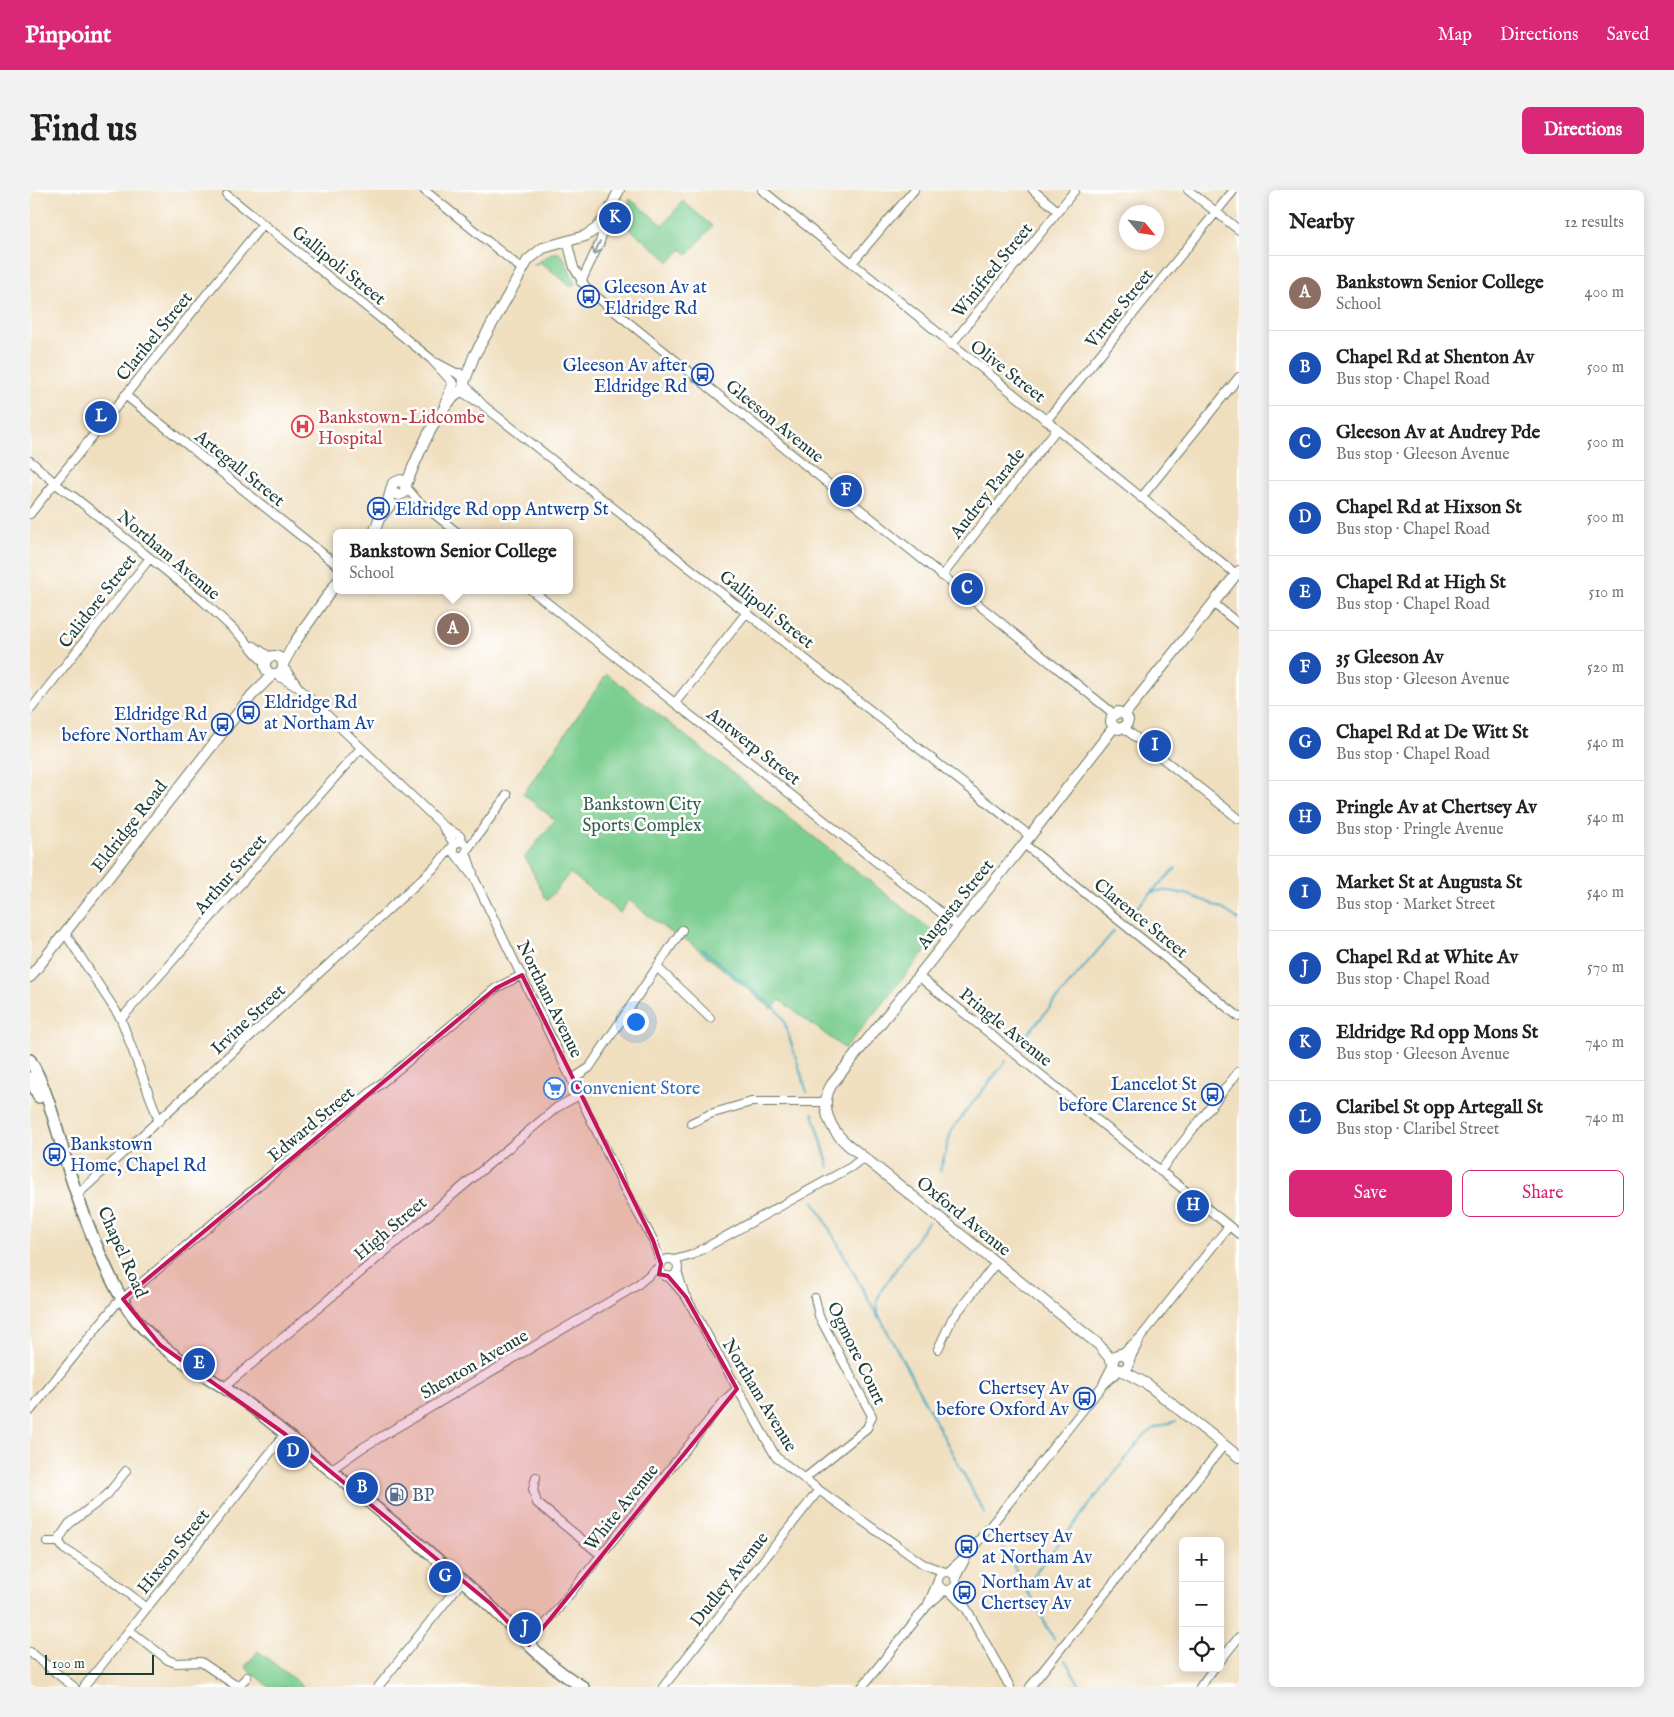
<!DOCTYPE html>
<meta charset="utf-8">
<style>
body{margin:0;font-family:"IM FELL English",serif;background:#f2f2f2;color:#202124}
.controls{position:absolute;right:15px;bottom:15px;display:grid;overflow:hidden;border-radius:8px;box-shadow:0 2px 12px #0003}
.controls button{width:45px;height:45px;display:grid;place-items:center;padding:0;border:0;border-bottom:1px solid #e0e0e0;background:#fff;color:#202124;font:25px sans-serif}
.compass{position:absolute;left:1089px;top:15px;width:45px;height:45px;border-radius:50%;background:#fff;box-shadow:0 2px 12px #0003;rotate:119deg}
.scale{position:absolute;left:15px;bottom:12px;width:109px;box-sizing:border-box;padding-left:5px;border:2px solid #1f3d34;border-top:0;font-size:14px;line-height:18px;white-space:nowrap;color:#1f3d34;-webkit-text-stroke:4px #fff;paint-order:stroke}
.you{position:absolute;left:605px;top:831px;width:18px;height:18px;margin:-12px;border:4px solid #fff;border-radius:50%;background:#1a73e8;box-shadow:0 0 0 8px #1a73e833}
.badge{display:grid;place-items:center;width:32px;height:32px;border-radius:50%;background:#db2777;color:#fff;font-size:16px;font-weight:700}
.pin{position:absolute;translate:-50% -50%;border:2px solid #fff;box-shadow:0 1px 5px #0006}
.popup{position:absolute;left:303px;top:339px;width:240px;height:65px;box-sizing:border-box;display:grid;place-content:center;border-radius:8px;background:#fff;filter:drop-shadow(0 1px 4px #0005);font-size:16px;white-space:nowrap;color:#757577}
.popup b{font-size:19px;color:#202124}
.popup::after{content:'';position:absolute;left:50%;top:100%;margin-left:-10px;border:10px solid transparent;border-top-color:#fff}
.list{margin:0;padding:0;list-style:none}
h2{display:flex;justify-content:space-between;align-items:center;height:65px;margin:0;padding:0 20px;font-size:21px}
h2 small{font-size:16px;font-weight:400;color:#757577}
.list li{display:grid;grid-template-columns:32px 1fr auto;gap:15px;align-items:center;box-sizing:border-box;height:75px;padding:0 20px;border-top:1px solid #e0e0e0}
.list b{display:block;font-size:19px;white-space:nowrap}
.list p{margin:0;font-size:16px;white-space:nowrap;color:#757577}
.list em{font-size:16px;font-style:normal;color:#757577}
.actions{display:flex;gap:10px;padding:15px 20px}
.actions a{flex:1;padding:11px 0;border:1px solid #db2777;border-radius:8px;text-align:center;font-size:18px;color:#db2777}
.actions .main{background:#db2777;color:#fff}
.icon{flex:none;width:28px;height:28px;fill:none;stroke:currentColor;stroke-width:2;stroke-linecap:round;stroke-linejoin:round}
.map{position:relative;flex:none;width:1209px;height:1497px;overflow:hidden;border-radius:8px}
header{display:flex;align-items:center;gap:30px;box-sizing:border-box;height:70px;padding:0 25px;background:#db2777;color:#fff}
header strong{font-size:24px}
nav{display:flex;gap:28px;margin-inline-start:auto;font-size:18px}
.intro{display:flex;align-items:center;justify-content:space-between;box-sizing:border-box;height:120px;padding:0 30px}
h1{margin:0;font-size:35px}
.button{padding:12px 22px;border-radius:8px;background:#db2777;color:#fff;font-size:18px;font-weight:700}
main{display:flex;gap:30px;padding:0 30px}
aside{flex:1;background:#fff;border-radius:8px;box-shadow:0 2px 12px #0003}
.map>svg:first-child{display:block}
.green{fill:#7bce90;stroke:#4d8662}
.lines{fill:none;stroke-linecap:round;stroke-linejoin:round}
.stream{stroke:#43a9c3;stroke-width:2}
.minor-casing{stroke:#687665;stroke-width:10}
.tertiary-casing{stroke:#687665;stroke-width:12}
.secondary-casing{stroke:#687665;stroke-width:14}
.minor{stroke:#fff;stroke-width:8}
.tertiary{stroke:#fff;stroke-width:10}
.secondary{stroke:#fff;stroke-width:11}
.oneway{stroke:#8f9e9a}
.marked{fill:#c2185b;fill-opacity:0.2;stroke:#c2185b;stroke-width:4;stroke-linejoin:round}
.labels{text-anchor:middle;stroke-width:5;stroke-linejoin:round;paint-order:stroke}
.street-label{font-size:18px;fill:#1f3d34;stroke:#fff}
.transit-label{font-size:18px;fill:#164399;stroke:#fff;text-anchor:start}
.health-label{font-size:18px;fill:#be3a42;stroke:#fff;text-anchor:start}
.park-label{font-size:18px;fill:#36614b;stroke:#fff}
.shop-label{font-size:18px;fill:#366cbe;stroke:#fff;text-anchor:start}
.service-label{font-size:18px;fill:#4e5e75;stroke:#fff;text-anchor:start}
</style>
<header>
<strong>Pinpoint</strong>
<nav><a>Map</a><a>Directions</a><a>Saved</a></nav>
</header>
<div class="intro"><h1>Find us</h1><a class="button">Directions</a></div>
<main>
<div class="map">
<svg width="1209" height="1497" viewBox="0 0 1209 1497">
<rect width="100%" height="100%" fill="#fff"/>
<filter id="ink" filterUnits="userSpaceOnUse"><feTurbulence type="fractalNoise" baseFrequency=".02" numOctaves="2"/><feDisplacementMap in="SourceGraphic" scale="10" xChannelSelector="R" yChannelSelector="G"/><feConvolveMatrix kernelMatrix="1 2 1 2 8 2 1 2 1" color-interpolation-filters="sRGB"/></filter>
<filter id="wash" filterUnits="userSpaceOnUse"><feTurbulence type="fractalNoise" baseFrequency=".0096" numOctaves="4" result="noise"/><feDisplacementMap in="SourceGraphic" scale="20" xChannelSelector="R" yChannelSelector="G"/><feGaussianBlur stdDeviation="1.12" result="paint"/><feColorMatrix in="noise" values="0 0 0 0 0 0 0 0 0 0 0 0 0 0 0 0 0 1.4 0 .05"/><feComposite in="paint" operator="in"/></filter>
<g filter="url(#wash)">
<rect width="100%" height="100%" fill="#f0dfbf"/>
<!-- green -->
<path class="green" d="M600,9L633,35L653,11L682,36L658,65L651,59L640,72L590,31Z
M522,63H529L534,68L545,94L542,97L510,72L502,76Z
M577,484L908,745L815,859L750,810L742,819L658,751L638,741L599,710L590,723L540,683L517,711L495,667L525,630L493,604Z
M228,1461L274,1497H239L215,1477Z"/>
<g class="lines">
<!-- stream -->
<path class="stream" d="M1208,614L1209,612
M1120,703C1143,694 1190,715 1209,730
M1100,724L1146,678
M672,759L746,819L753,828L777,902
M990,853L1084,741
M783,923L799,977
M910,981L922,939L976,871
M784,1011L849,1129
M898,1032L851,1101L847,1111L848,1124L955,1324
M967,1346L1024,1449
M997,1400L1003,1386L1113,1247L1125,1238L1146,1231
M1035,1470L1051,1497"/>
</g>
</g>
<g filter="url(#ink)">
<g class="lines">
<defs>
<path id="minor" d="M394,0L492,79
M732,0L1206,384
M1003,0L1028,21
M1158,0L1209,40
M197,5L401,169L422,192
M537,51L544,78L557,99L1084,524
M822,73L884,0
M551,92L570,52L576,29
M921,155L1045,0
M407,173L428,184
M434,194L454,216L1000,646
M430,201L448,212
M95,205L307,375
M1016,231L1204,0
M0,271C13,281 30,300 43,306L172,410L214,449L235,474
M376,297L388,311L428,343
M1111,308L1209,187
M0,324L233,34
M912,386L1026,240
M501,400L928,736
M1183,413L1209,434
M224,456L240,467
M253,476L269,498L411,634L424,654
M245,484L265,496
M645,513L717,422
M0,520L120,368
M1094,538L1209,629
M412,635L430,646L433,652
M423 659a7 7 0 1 1 14 0a7 7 0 1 1-14 0Z
M994,654L1209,827
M437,660L477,605
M436,662L443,683
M427,666L444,688L596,1002L623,1050L631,1074
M35,743L91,829L129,931
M627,777L680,828
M888,786L1209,1044
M91,829L331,558
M542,889L559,878L652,740
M661,933L680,924L721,912H795
M1130,981L1209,881
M48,1004L407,675L422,656
M630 1078a9 9 0 1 1 18 0a9 9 0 1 1-18 0Z
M644,1070L662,1065L821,977L834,967
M647,1081L654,1103
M638,1086L656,1107L746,1267L789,1300L893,1374L915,1382
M908,1159L922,1129L966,1073
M1091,1164L1111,1147L1199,1036
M1099,1171L1109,1151
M1074,1192L1083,1174
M193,1198L526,918L549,905
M0,1221L86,1114L466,798L492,785
M96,1281L77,1305L39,1334L31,1346L29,1352L34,1359L68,1380L117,1418
M299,1281L332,1258L606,1096L630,1076
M506,1287L503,1299L507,1313L571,1365
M774,1289L837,1238L842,1226L789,1126L785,1108
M17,1352H29
M908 1391a9 9 0 1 1 18 0a9 9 0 1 1-18 0Z
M918,1382L938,1364L1072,1196L1090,1180
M925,1389L936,1368
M926,1391L935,1416
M918,1400L936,1418L980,1497
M898,1414L907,1393
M99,1440L138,1470L146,1473L171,1472L205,1495L210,1494L217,1487
M499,1455L695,1210L707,1199
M0,1462L44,1497
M1190,1471L1209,1447
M54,1497L255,1244
M348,1497L433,1390
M633,1497L789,1300
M832,1497L897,1416L915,1400
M1000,1497L1194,1255
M1170,1497L1184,1478"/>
<path id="tertiary" d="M434,193L444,166L498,70L513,58L555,46L566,39L577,26L589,0
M415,215L423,194
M376,295C387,266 407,217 433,199L434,188L429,184
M356,318L363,293L371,290L376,297L374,303L369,305L364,303L361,299
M344,343L349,329L361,314
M235 475a9 9 0 1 1 18 0a9 9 0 1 1-18 0Z
M253,474L265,452L307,392
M1095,524L1209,381
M1084,537L1089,539L1096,536L1098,530L1095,524
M1084,537L1081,532L1082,526L1088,522L1095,524
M0,787L222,505L243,484
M1083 1172a8 8 0 1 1 16 0a8 8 0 1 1-16 0Z
M1083,1172L1068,1154L817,954C800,939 788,916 802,894L994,654L1084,537
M1091,1180L1117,1194L1209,1267"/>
<path id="secondary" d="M0,870C18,901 26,937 36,971C49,1015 74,1081 98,1119C129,1165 177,1183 219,1215C292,1271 363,1332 433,1391C474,1425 506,1470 553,1497
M0,888L9,907"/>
</defs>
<!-- minor casing -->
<use href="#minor" class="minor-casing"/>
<!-- tertiary casing -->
<use href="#tertiary" class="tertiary-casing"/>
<!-- secondary casing -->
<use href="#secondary" class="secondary-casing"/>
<!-- minor -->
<use href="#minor" class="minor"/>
<!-- tertiary -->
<use href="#tertiary" class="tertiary"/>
<!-- secondary -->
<use href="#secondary" class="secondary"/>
</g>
<!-- one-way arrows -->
<defs><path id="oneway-shaft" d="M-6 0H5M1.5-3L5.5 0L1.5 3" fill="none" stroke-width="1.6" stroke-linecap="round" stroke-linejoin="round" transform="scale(1.25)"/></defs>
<use class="oneway" href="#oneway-shaft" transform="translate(567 58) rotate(113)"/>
</g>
<!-- marked area -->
<path class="marked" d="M492,785L623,1050L631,1074L629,1084L638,1086L656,1107L707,1199L499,1455L461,1414L255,1244L130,1155L93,1109L466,798Z"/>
<!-- icons -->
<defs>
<symbol id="bus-ring" viewBox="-11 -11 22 22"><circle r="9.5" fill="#fff" stroke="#1a4fb4" stroke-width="1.5"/><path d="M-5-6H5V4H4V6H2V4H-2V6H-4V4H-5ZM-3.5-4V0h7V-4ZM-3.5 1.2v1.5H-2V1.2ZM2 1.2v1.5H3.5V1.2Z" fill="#1a4fb4"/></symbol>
<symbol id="hospital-ring" viewBox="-11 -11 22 22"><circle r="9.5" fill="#fff" stroke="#e0444e" stroke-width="1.5"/><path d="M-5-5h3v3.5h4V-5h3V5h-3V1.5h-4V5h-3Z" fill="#e0444e"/></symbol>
<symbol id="supermarket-ring" viewBox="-11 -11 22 22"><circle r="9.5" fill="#fff" stroke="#3f7fe0" stroke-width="1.5"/><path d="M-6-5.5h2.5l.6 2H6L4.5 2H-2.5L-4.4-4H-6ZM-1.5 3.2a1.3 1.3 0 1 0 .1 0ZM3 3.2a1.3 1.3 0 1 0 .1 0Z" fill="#3f7fe0"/></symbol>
<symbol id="fuel-ring" viewBox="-11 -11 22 22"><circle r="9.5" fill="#fff" stroke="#5c6f8a" stroke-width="1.5"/><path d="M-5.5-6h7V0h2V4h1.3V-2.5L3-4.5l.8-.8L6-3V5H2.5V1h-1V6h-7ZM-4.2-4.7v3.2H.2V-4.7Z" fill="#5c6f8a"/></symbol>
</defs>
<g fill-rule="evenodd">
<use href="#bus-ring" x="546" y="94" width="25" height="25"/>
<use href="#bus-ring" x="660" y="172" width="25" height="25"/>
<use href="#hospital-ring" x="260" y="224" width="25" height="25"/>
<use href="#bus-ring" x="336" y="306" width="25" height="25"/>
<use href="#bus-ring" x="206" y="510" width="25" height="25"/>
<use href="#bus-ring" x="180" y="522" width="25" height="25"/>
<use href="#supermarket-ring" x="512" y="886" width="25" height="25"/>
<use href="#bus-ring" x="1170" y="892" width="25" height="25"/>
<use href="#bus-ring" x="12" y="952" width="25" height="25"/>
<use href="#bus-ring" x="1042" y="1196" width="25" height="25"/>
<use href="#fuel-ring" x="354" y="1292" width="25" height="25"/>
<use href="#bus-ring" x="924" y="1344" width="25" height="25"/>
<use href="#bus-ring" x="922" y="1390" width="25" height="25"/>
</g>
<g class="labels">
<!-- street labels -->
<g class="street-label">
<text transform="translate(309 75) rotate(39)" y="6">Gallipoli Street</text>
<text transform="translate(962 80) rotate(-51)" y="6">Winifred Street</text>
<text transform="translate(1089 118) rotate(-51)" y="6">Virtue Street</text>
<text transform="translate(124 146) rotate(-51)" y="6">Claribel Street</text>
<text transform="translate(978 181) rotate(38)" y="6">Olive Street</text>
<text transform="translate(745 231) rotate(39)" y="6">Gleeson Avenue</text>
<text transform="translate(210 278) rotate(39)" y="6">Artegall Street</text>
<text transform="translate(957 303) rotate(-52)" y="6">Audrey Parade</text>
<text transform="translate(139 365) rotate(40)" y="6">Northam Avenue</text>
<text transform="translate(67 411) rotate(-52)" y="6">Calidore Street</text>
<text transform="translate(737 419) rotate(38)" y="6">Gallipoli Street</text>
<text transform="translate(724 556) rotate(38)" y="6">Antwerp Street</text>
<text transform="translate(99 636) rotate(-52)" y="6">Eldridge Road</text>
<text transform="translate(200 684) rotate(-49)" y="6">Arthur Street</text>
<text transform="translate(925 714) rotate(-51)" y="6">Augusta Street</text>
<text transform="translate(1111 728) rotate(39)" y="6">Clarence Street</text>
<text transform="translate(520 809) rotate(64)" y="6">Northam Avenue</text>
<text transform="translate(218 829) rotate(-43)" y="6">Irvine Street</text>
<text transform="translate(976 837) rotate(39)" y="6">Pringle Avenue</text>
<text transform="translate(281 934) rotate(-40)" y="6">Edward Street</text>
<text transform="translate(934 1026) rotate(39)" y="6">Oxford Avenue</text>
<text transform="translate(360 1038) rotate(-40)" y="6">High Street</text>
<text transform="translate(93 1062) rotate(66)" y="6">Chapel Road</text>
<text transform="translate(827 1163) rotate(64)" y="6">Ogmore Court</text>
<text transform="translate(444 1174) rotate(-30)" y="6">Shenton Avenue</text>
<text transform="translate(730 1205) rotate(59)" y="6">Northam Avenue</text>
<text transform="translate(591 1317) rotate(-51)" y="6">White Avenue</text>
<text transform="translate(143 1361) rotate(-51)" y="6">Hixson Street</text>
<text transform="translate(699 1389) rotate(-52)" y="6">Dudley Avenue</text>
</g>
<!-- transit labels -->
<g class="transit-label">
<text x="574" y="103">Gleeson Av at<tspan x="574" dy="21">Eldridge Rd</tspan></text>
<text x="657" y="181" text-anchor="end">Gleeson Av after<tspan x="657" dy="21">Eldridge Rd</tspan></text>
<text x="365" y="325">Eldridge Rd opp Antwerp St</text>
<text x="234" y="518">Eldridge Rd<tspan x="234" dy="21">at Northam Av</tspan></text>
<text x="177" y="530" text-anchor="end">Eldridge Rd<tspan x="177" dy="21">before Northam Av</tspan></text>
<text x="1167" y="900" text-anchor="end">Lancelot St<tspan x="1167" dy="21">before Clarence St</tspan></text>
<text x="40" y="960">Bankstown<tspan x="40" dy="21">Home, Chapel Rd</tspan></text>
<text x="1039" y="1204" text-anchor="end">Chertsey Av<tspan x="1039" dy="21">before Oxford Av</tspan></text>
<text x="952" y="1352">Chertsey Av<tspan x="952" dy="21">at Northam Av</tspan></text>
<text x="951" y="1398">Northam Av at<tspan x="951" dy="21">Chertsey Av</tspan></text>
</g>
<!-- health labels -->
<g class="health-label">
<text x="288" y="233">Bankstown-Lidcombe<tspan x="288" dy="21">Hospital</tspan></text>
</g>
<!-- park labels -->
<g class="park-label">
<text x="612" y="620">Bankstown City<tspan x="612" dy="21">Sports Complex</tspan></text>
</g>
<!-- shop labels -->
<g class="shop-label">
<text x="540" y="904">Convenient Store</text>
</g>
<!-- service labels -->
<g class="service-label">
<text x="382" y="1311">BP</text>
</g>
</g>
</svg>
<div class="controls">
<button>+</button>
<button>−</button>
<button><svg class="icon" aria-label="locate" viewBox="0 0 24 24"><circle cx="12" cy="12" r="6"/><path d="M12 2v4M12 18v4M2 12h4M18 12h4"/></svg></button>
</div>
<svg class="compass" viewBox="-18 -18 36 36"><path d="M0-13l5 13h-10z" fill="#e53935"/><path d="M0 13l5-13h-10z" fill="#757577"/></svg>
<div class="scale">100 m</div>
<div class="you"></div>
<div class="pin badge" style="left:423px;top:439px;background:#8d6e63">A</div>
<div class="popup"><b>Bankstown Senior College</b>School</div>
<div class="pin badge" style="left:332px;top:1298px;background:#1a4fb4">B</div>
<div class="pin badge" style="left:937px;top:399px;background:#1a4fb4">C</div>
<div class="pin badge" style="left:263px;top:1262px;background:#1a4fb4">D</div>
<div class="pin badge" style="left:169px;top:1174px;background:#1a4fb4">E</div>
<div class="pin badge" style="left:816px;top:301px;background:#1a4fb4">F</div>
<div class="pin badge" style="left:415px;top:1387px;background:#1a4fb4">G</div>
<div class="pin badge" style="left:1163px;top:1016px;background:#1a4fb4">H</div>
<div class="pin badge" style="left:1125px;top:556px;background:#1a4fb4">I</div>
<div class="pin badge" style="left:495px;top:1438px;background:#1a4fb4">J</div>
<div class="pin badge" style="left:585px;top:28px;background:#1a4fb4">K</div>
<div class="pin badge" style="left:71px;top:227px;background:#1a4fb4">L</div>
</div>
<aside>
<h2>Nearby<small>12 results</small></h2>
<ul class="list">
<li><span class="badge" style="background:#8d6e63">A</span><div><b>Bankstown Senior College</b><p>School</p></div><em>400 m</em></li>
<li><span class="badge" style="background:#1a4fb4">B</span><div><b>Chapel Rd at Shenton Av</b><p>Bus stop · Chapel Road</p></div><em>500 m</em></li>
<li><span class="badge" style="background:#1a4fb4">C</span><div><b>Gleeson Av at Audrey Pde</b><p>Bus stop · Gleeson Avenue</p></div><em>500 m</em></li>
<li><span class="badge" style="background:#1a4fb4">D</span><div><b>Chapel Rd at Hixson St</b><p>Bus stop · Chapel Road</p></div><em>500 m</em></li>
<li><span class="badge" style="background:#1a4fb4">E</span><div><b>Chapel Rd at High St</b><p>Bus stop · Chapel Road</p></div><em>510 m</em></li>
<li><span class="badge" style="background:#1a4fb4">F</span><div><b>35 Gleeson Av</b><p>Bus stop · Gleeson Avenue</p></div><em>520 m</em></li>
<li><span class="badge" style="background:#1a4fb4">G</span><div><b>Chapel Rd at De Witt St</b><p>Bus stop · Chapel Road</p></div><em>540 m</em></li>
<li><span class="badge" style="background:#1a4fb4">H</span><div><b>Pringle Av at Chertsey Av</b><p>Bus stop · Pringle Avenue</p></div><em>540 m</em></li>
<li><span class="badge" style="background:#1a4fb4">I</span><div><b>Market St at Augusta St</b><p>Bus stop · Market Street</p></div><em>540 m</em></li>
<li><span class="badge" style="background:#1a4fb4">J</span><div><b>Chapel Rd at White Av</b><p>Bus stop · Chapel Road</p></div><em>570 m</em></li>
<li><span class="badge" style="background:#1a4fb4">K</span><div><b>Eldridge Rd opp Mons St</b><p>Bus stop · Gleeson Avenue</p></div><em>740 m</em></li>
<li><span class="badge" style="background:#1a4fb4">L</span><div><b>Claribel St opp Artegall St</b><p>Bus stop · Claribel Street</p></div><em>740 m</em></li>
</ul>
<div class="actions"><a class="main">Save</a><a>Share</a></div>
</aside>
</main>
